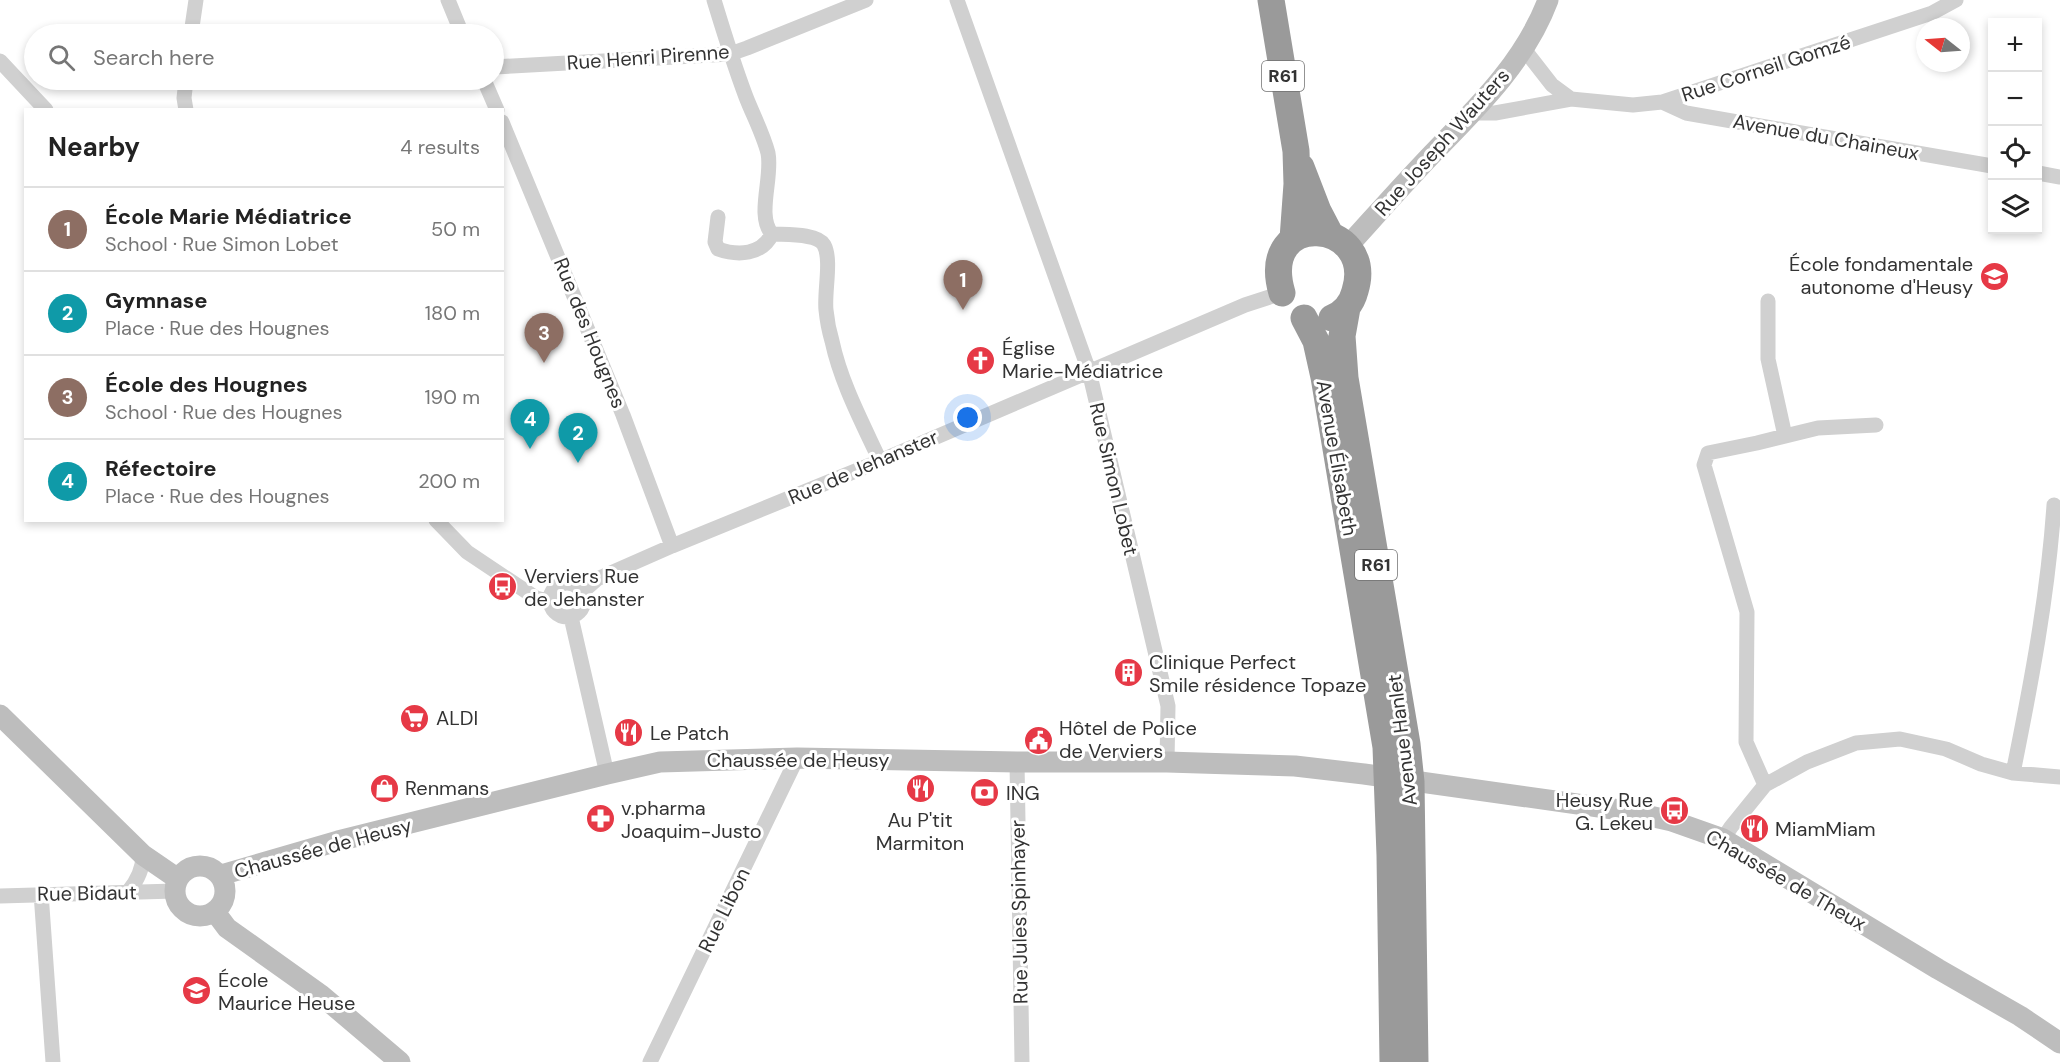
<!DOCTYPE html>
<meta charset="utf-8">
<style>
body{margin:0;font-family:"DM Sans",sans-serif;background:#f2f2f2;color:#222}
.controls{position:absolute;right:18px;top:18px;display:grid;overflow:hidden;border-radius:0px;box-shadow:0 3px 9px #0003}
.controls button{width:54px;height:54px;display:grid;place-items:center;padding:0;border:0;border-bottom:2px solid #e0e0e0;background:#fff;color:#222;font:30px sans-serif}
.compass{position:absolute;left:1916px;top:18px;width:54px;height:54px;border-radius:50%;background:#fff;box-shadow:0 3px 9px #0003;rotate:287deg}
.you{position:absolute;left:968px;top:418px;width:21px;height:21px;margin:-15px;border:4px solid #fff;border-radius:50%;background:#1a73e8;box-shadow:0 0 0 9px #1a73e833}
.badge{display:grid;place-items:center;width:39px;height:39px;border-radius:50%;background:#e63946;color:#fff;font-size:20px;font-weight:700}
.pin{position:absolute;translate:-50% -50px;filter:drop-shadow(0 2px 3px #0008)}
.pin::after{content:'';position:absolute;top:32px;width:21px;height:18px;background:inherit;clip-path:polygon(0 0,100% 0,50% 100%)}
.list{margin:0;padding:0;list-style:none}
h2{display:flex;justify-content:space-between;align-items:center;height:78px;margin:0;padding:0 24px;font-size:26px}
h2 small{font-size:20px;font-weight:400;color:#767676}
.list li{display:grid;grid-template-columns:39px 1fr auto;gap:18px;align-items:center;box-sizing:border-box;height:84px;padding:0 24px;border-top:2px solid #e0e0e0}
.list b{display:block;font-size:22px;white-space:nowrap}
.list p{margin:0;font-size:20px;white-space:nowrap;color:#767676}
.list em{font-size:20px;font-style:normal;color:#767676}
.icon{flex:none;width:33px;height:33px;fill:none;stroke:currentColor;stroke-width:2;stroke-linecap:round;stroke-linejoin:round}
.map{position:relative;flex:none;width:2060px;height:1062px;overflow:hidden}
.search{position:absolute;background:#fff;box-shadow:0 3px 9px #0003;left:24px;top:24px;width:480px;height:66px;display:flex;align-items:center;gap:15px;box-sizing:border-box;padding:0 21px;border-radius:33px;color:#767676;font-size:22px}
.panel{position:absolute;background:#fff;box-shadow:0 3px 9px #0003;left:24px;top:108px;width:480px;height:414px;border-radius:0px}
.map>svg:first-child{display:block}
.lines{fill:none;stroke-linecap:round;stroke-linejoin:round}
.street{stroke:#d0d0d0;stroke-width:15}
.secondary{stroke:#bdbdbd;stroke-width:21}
.highway{stroke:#9a9a9a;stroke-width:27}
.labels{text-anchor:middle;stroke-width:6;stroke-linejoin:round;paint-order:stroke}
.shield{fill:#fff;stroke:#707070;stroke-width:1.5}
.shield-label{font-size:18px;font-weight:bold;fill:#333}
.street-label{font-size:20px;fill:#333;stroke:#fff}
.poi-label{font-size:20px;fill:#333;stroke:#fff;text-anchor:start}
</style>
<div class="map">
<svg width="2060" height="1062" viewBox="0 0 2060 1062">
<rect width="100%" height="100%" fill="#fff"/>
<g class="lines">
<!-- street -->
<path class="street" d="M448,0L462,34
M714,0C724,33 734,65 746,97C753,115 763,134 768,153C773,177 756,216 772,234C785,235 817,233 824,245C832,260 824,292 826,310C827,320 829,331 832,341C841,383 862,422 880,461
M957,0L1089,371L1168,706L1167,762
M191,34L196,0
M1524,49L1552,85L1571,99
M0,61L46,110
M494,67L730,54L747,48L866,0
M484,80L497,110
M1662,102L1686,113L1992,166
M186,110L184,98L186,80
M1474,113H1495L1571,99L1633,105L1662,102L1932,13L1956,0
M502,122L623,415L672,546
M2038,173L2060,177
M718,217L715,242L718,249C738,256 762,255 772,234
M1768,301V359L1785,436
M436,520L467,552L536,598L551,602
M550 600a17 17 0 1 1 34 0a17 17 0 1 1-34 0Z
M582,592L597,579L672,546L880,461L1245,305L1282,293
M571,617L607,774
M1017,762L1022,1062
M2013,773C2031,684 2048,595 2054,505
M1765,785L1746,742L1747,612L1704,465L1708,453L1757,443L1818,428L1876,425
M1723,839L1731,827L1765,785L1807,762L1856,743L1900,739L1946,749L1981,764L2013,773L2060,777
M128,892C137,881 143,869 143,855
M41,893L53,1062
M0,896L175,891
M650,1062L797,758"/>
<!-- secondary -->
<path class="secondary" d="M1347,247C1377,214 1406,181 1437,149C1480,105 1526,59 1548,0
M0,715L143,855L178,879
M175 891a25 25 0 1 1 50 0a25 25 0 1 1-50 0Z
M221,875L338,841L607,774L660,762L797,758L1017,762H1167L1295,766L1364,774L1627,811L1672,821L1723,839L1938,969L2020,1016L2060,1043
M215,912L227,928L321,995L400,1062"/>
<!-- highway -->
<path class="highway" d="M1271,0L1296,151L1297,184L1293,239
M1301,167L1318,211L1330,234
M1282,293C1257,207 1377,219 1355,291C1352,303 1344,313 1332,318
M1347,308L1342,336L1345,378L1407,744L1411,782L1415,1062
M1304,318L1316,341L1324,377L1386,747L1390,855L1393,1062"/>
</g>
<!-- icons -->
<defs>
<symbol id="school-disc" viewBox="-11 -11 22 22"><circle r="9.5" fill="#e63946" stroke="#fff"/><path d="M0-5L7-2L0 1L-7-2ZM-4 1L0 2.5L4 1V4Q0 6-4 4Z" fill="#fff"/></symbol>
<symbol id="church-disc" viewBox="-11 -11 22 22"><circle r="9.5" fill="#e63946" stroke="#fff"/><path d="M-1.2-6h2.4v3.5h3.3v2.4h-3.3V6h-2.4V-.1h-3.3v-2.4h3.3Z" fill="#fff"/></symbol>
<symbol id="bus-disc" viewBox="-11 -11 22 22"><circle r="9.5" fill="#e63946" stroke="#fff"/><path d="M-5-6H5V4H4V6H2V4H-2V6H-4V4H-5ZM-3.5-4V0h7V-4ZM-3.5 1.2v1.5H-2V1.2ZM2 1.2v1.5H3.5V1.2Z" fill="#fff"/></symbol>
<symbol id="building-disc" viewBox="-11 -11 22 22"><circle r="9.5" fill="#e63946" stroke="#fff"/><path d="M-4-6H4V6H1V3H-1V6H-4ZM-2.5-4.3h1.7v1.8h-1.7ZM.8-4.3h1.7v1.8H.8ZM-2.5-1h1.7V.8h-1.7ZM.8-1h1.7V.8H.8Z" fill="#fff"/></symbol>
<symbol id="supermarket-disc" viewBox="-11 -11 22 22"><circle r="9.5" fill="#e63946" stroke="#fff"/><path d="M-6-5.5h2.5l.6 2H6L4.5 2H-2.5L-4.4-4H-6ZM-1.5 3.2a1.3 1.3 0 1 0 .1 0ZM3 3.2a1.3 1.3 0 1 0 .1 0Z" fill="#fff"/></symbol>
<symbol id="restaurant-disc" viewBox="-11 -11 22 22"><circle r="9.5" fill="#e63946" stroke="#fff"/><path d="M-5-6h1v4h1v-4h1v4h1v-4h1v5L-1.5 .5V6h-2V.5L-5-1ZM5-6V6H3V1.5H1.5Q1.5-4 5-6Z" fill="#fff"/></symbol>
<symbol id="civic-disc" viewBox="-11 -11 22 22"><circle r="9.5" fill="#e63946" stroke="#fff"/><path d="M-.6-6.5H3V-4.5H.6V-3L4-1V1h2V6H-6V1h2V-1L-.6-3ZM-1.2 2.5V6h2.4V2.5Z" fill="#fff"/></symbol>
<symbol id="shop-disc" viewBox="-11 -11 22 22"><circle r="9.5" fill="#e63946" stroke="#fff"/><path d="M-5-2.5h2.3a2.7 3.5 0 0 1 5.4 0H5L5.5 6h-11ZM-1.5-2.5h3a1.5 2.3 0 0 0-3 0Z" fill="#fff"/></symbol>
<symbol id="bank-disc" viewBox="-11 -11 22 22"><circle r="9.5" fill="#e63946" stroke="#fff"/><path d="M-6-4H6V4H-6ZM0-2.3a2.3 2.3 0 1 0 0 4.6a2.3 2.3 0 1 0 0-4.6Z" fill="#fff"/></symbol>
<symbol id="pharmacy-disc" viewBox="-11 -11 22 22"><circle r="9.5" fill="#e63946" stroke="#fff"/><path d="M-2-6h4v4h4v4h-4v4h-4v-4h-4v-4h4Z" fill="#fff"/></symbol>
</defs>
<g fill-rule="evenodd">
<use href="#school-disc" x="1978" y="260" width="33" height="33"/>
<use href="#church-disc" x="964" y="344" width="33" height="33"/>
<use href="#bus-disc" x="486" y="570" width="33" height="33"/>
<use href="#building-disc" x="1112" y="656" width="33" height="33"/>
<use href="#supermarket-disc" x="398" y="702" width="33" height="33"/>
<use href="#restaurant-disc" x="612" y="716" width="33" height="33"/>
<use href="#civic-disc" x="1022" y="724" width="33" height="33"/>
<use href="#shop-disc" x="368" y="772" width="33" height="33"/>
<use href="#restaurant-disc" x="904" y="772" width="33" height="33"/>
<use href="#bank-disc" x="968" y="776" width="33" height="33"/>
<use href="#bus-disc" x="1658" y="794" width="33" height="33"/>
<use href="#pharmacy-disc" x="584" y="802" width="33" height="33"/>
<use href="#restaurant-disc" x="1738" y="812" width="33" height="33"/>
<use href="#school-disc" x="180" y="974" width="33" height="33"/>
</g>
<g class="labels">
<!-- shield labels -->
<g class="shield">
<rect x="1262" y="61" width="42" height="30" rx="4.5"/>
<rect x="1355" y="550" width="42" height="30" rx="4.5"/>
</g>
<g class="shield-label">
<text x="1283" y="82">R61</text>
<text x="1376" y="571">R61</text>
</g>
<!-- street labels -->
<g class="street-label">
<text transform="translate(648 57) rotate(-4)" y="7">Rue Henri Pirenne</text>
<text transform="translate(1766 68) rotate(-18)" y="7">Rue Corneil Gomzé</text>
<text transform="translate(1826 137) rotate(10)" y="7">Avenue du Chaineux</text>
<text transform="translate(1442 142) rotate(-48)" y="7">Rue Joseph Wauters</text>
<text transform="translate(590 333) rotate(68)" y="7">Rue des Hougnes</text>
<text transform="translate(1337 458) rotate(80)" y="7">Avenue Élisabeth</text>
<text transform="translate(863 467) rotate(-23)" y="7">Rue de Jehanster</text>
<text transform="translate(1114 479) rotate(77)" y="7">Rue Simon Lobet</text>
<text transform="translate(1402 740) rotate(-97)" y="7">Avenue Hanlet</text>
<text x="798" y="767">Chaussée de Heusy</text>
<text transform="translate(323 848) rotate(-15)" y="7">Chaussée de Heusy</text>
<text transform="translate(1786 880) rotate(30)" y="7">Chaussée de Theux</text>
<text transform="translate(87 893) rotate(-1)" y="7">Rue Bidaut</text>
<text transform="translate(724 910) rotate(-64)" y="7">Rue Libon</text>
<text transform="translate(1019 912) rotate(-91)" y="7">Rue Jules Spinhayer</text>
</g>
<!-- poi labels -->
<g class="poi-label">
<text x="1973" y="271" text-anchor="end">École fondamentale<tspan x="1973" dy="23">autonome d'Heusy</tspan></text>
<text x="1002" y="355">Église<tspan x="1002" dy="23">Marie-Médiatrice</tspan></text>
<text x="524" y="583">Verviers Rue<tspan x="524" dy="23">de Jehanster</tspan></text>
<text x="1149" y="669">Clinique Perfect<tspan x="1149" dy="23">Smile résidence Topaze</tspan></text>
<text x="436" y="725">ALDI</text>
<text x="1059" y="735">Hôtel de Police<tspan x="1059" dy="23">de Verviers</tspan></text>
<text x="650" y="740">Le Patch</text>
<text x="405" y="795">Renmans</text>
<text x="1006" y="800">ING</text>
<text x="1653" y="807" text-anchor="end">Heusy Rue<tspan x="1653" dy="23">G. Lekeu</tspan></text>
<text x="621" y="815">v.pharma<tspan x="621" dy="23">Joaquim-Justo</tspan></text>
<text x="920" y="827" text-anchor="middle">Au P'tit<tspan x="920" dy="23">Marmiton</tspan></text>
<text x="1775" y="836">MiamMiam</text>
<text x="218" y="987">École<tspan x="218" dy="23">Maurice Heuse</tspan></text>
</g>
</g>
</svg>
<div class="controls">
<button>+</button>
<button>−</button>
<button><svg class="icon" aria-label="locate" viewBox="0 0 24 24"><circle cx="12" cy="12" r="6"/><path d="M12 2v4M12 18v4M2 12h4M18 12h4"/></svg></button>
<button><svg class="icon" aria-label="layers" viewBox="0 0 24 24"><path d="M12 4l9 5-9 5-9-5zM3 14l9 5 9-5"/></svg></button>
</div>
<svg class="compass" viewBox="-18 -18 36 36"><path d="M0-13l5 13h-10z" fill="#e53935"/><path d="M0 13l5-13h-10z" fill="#767676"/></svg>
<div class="you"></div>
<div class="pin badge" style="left:963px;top:310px;background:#8d6e63">1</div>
<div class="pin badge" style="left:578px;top:463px;background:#0f9aa8">2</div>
<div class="pin badge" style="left:544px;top:363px;background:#8d6e63">3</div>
<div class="pin badge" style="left:530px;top:449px;background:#0f9aa8">4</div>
<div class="search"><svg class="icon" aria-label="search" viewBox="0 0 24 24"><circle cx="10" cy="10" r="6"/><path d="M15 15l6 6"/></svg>Search here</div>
<section class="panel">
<h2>Nearby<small>4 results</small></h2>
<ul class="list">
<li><span class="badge" style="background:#8d6e63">1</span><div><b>École Marie Médiatrice</b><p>School · Rue Simon Lobet</p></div><em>50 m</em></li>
<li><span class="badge" style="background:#0f9aa8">2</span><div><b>Gymnase</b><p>Place · Rue des Hougnes</p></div><em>180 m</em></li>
<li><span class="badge" style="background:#8d6e63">3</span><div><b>École des Hougnes</b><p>School · Rue des Hougnes</p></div><em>190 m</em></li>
<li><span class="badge" style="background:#0f9aa8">4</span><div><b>Réfectoire</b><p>Place · Rue des Hougnes</p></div><em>200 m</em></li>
</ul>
</section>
</div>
